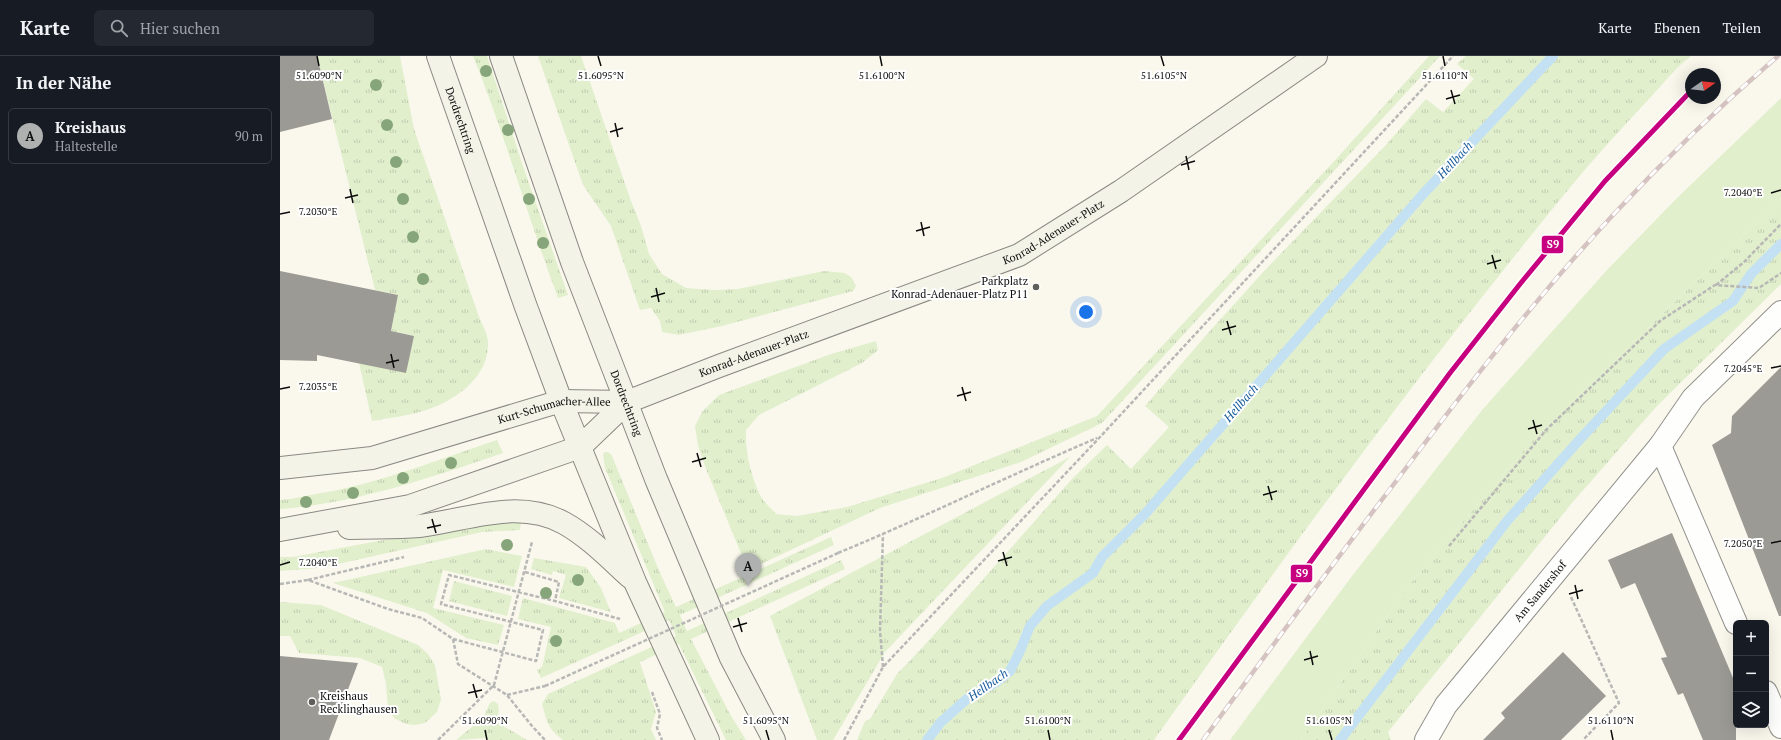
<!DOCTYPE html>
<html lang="de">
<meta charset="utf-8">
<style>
body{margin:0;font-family:"PT Serif",serif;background:#242831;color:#f1f3f6}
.controls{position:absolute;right:12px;bottom:12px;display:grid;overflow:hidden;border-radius:6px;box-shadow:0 4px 16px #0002}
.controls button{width:36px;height:36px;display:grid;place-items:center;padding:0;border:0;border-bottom:1px solid #363941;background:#171b24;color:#f1f3f6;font:20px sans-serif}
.compass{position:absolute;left:1405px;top:12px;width:36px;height:36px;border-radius:50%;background:#171b24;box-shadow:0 4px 16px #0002;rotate:76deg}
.you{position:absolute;left:806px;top:256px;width:14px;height:14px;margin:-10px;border:3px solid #fff;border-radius:50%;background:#1a73e8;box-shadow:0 0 0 6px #1a73e833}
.badge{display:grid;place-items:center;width:26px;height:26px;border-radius:50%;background:#afb0b0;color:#111;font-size:13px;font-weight:700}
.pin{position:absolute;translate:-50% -33px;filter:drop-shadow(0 1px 2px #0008)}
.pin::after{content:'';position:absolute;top:21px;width:14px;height:12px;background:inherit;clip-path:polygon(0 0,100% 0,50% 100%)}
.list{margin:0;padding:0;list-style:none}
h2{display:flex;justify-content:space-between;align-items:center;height:52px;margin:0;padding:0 16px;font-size:17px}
h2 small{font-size:13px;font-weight:400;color:#9ea1a6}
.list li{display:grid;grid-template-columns:26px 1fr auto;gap:12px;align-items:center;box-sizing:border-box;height:56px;margin:0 8px 8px;padding:0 8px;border:1px solid #363941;border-radius:6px}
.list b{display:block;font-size:15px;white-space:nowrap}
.list p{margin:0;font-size:13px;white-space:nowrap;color:#9ea1a6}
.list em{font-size:13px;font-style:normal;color:#9ea1a6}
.icon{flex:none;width:22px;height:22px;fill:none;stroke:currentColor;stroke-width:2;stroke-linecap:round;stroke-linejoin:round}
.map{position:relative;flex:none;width:1501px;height:684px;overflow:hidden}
header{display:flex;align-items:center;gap:24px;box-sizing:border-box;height:56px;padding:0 20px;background:#171b24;border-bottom:1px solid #363941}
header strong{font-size:19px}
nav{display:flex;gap:22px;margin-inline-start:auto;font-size:14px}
.search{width:280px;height:36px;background:#242831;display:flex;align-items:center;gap:10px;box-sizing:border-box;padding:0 14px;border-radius:6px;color:#9ea1a6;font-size:15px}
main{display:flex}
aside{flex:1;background:#171b24}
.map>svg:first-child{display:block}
.grass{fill:url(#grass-tufts)}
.garden{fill:#e1efcd}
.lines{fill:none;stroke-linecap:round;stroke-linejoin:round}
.stream{stroke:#c4e1f3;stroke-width:10}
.building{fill:#9c9a94}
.street-casing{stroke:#93928d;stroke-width:24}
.secondary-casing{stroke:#898883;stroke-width:24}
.path{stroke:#b7b7b5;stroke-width:2.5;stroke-dasharray:4 2;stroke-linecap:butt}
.street{stroke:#fefefc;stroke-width:22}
.secondary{stroke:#f4f3e7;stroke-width:22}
.rail-casing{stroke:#d5c3c2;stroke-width:4.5}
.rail{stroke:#fff;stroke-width:3;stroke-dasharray:9;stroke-linecap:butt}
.path-bridge{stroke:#b7b7b5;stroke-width:2.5;stroke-dasharray:4 2;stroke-linecap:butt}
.rail-1-casing{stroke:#fff;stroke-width:8}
.rail-1{stroke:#c7007f;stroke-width:5}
.tree{fill:#86a57a}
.ticks{fill:none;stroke:#0b0b0b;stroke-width:1.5}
.poi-dot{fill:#5f5e5a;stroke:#fff;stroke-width:1.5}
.labels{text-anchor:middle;stroke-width:4;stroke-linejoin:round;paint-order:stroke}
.street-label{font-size:11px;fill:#0b0b0b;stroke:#fff}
.poi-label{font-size:11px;fill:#0b0b0b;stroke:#fff;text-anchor:end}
.water-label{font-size:12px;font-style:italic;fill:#155a9b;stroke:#fff}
.ticks-label{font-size:10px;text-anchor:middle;fill:#0b0b0b;stroke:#fff;stroke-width:4;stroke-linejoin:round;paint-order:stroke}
.line-badge{stroke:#fff;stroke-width:1.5}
.badge-label{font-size:11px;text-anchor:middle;font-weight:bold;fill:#fff}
</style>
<header>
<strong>Karte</strong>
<div class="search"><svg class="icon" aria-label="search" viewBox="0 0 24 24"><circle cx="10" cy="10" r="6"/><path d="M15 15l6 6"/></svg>Hier suchen</div>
<nav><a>Karte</a><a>Ebenen</a><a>Teilen</a></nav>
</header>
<main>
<aside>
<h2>In der Nähe<small></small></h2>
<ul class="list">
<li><span class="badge">A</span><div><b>Kreishaus</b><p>Haltestelle</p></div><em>90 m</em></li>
</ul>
</aside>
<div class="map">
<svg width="1501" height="684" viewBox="0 0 1501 684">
<defs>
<pattern id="grass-tufts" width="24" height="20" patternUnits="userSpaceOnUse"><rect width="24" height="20" fill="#e1efcd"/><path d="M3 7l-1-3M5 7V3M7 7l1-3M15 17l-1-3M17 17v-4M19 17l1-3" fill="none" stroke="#c0ccaf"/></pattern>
</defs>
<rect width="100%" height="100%" fill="#faf8ed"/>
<!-- grass -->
<path class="grass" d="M37,0H120L134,73L198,258C201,267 208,277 208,287C209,321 175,345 146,354C129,360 109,362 92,365L79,307L134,280L111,275L118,239L95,234Z
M193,0H207L242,107L288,239L278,242C248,162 225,79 193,0Z
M258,0H301L351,145L361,170L369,198L382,218L406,232L435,234L458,233L544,215L565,217L572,222L576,230L573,235L442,270L399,279L382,276L380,265L371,252L360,254L331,170L303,129Z
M1149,0H1160L822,367L741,406L600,452L468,514L426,413L418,390L415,370L422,356L439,339L551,298L596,285L598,294L582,307L479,359L466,374C465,396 471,421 481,441C485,447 492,453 496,458L517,460L567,451L662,422L817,360L1057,102Z
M1186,0H1411L1398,11C1363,50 1326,88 1292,129C1145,308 1008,495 874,684H577L585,665L590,663L617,618L643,591L792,423L827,389L851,413L889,371L865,350L929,276L985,214L1105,90L1146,43L1163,56L1194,23L1177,8Z
M1501,142V228L1376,351L1292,447L1108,676L1111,684H1021L1127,531L1252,385Z
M217,384L223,397C150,422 77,447 0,453V444C12,443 24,440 36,438C98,428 157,404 217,384Z
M324,396L330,397L332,400L380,517L396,551L551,481L554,489L400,559L407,575L561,504L565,513L411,583L450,658L466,684H446L399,588L360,606L376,656L371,673L376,684H283C268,673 267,666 262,648L268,638L396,580L389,564L261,622L257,614L262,611L271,571L238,563L243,542L335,567L339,577L385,556L325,412L323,399Z
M790,401L605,596L553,684H537L490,560Z
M228,465L241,467L240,474L202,476L40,512L0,515V501H13L130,479Z
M206,493L242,500L234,531L163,514L153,552L224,569L218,589L186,582L147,557L53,527Z
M254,502L306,511L321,532L331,556L279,542L286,519L273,515L272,519L251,513Z
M174,525L232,540L227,560L169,545Z
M0,546L41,549L138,589L148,598L155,609L161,643L157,656L145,667L135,669L126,668L114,662L108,654L106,628L102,611L80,602L19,597L10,580H0Z
M214,645L218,648C220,655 217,661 218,667L247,684H208L206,682L176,684L203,662L210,647Z"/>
<!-- garden -->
<path class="garden" d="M1501,42V142L1252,385L1127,531L1021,684H950L1072,520L1203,353L1327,214L1397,142Z"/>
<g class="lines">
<!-- stream -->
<path class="stream" d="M647,684L661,666L688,642L715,627L730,615L740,595L750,570L767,550L813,517L822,501L865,458L1144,137L1273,0
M1060,684L1227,465L1302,381L1384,293L1453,245L1471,218L1501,188"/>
</g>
<!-- building -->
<path class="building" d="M0,0H37L52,63L0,76Z
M0,215L118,239L111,275L134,280L126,317L37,299V305L0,304Z
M1501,311V560H1499L1432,389L1451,377L1452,360Z
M1392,477L1456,629V684H1423L1403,637L1398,639L1381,602L1387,601L1355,527L1341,533L1328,504Z
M1283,596L1326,640L1281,684H1203L1225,662L1221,657Z
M0,600L78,607L49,684H0Z"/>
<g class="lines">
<defs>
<g id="street">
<path d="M1380,390L1413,342L1501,256"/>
<path d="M1486,636L1501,671"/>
<path id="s1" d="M1146,684L1166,649L1380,390L1456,567"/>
</g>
<g id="secondary">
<path id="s2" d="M158,0L246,251L281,345L355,526L428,684"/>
<path id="s3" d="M221,0L292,206L376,423L451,602L494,684"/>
<path id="s4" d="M0,412L92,402L281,345L347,346"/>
<path d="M69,472C92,471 116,472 139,470C187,464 238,442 284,467C309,481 329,502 350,521"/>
<path id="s5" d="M0,474L130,450L300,391L347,346L439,310L739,199L841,135L1036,0"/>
</g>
</defs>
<!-- street casing -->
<use href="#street" class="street-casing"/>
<!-- secondary casing -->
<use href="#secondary" class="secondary-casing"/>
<!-- path -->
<path class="path" d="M1436,229L1464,206L1501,168
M1169,490L1267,373L1380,265L1435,229L1479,232L1501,217
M558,497C645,461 730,419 817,382
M245,516L279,526L275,545
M28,524L124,501
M0,528L28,524L108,553L142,562L173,583L178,608L227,639L252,670L265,684
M1291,541L1339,647L1303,684
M173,583L256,605L263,574L161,548L169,519L275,545L340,563
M603,611L600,575L603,478
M372,636L380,658L377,672L382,684
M227,639L265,630
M158,684L214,629L252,486
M564,684L603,611L820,381L1173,0"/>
<!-- street -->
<use href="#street" class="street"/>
<!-- secondary -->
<use href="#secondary" class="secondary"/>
<defs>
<path id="rail" d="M923,684C987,597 1051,510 1117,424C1185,333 1255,243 1333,159C1385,103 1440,50 1498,0"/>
</defs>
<!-- rail casing -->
<use href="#rail" class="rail-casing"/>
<!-- rail -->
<use href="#rail" class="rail"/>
<!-- path-bridge -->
<path class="path-bridge" d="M265,630L558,497"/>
<defs>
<path id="rail-1" d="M899,684L1170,317L1240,228L1325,125L1411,35"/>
</defs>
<!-- rail-1 casing -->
<use href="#rail-1" class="rail-1-casing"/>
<!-- rail-1 -->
<use href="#rail-1" class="rail-1"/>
</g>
<!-- trees -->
<g class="tree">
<circle cx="206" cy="15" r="6"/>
<circle cx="96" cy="29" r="6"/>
<circle cx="107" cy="69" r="6"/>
<circle cx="228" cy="74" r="6"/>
<circle cx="116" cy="106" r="6"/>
<circle cx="123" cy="143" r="6"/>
<circle cx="249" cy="143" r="6"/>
<circle cx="133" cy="181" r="6"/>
<circle cx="263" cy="187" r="6"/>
<circle cx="143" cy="223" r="6"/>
<circle cx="171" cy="407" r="6"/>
<circle cx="123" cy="422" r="6"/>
<circle cx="73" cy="437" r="6"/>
<circle cx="26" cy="446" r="6"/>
<circle cx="227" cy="489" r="6"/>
<circle cx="298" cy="524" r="6"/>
<circle cx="266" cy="537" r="6"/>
<circle cx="276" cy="585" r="6"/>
</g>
<!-- ticks -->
<path class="ticks" d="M37,0L39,10M318,0L321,10M600,0L602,10M881,0L884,10M1163,0L1165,10M1171,34L1175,48M1166,43L1180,39M335,67L338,81M330,76L343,72M906,100L909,114M901,109L915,105M70,133L73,147M1491,137L1501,134M65,142L78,139M0,158L10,156M641,166L644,180M636,175L650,171M1212,199L1216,213M1207,208L1221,204M376,232L379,246M371,241L385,237M947,265L951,279M942,274L956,270M111,298L114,312M106,307L119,304M1491,312L1501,310M682,331L686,345M0,333L10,331M677,340L691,336M1253,364L1257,378M1248,373L1262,369M417,397L421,411M412,406L426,402M988,430L992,444M983,439L997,435M152,463L156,477M147,472L161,469M1491,487L1501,485M723,496L727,510M718,505L732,501M0,509L10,506M1295,529L1298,543M1289,538L1303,534M458,562L462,576M453,571L467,567M1030,595L1033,609M1024,604L1038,600M193,628L197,642M188,637L202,634M205,674L207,684M486,674L489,684M768,674L770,684M1049,674L1052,684M1331,674L1333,684"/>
<!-- markers -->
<g class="poi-dot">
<circle cx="756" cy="231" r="4"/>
<circle cx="32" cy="646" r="4"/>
</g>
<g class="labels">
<!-- street labels -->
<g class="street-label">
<text dy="4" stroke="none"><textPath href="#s2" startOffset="68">Dordrechtring</textPath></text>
<text dy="4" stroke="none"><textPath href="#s5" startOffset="837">Konrad-Adenauer-Platz</textPath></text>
<text dy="4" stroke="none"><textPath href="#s5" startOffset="513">Konrad-Adenauer-Platz</textPath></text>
<text dy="4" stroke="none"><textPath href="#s3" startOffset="369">Dordrechtring</textPath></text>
<text dy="4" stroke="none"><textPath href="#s4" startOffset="282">Kurt-Schumacher-Allee</textPath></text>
<text dy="4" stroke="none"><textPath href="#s1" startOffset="188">Am Sandershof</textPath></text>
</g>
<!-- poi labels -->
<g class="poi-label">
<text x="748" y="229">Parkplatz<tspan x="748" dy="13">Konrad-Adenauer-Platz P11</tspan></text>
<text x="40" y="644" text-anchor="start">Kreishaus<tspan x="40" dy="13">Recklinghausen</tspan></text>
</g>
<!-- water labels -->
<g class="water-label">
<text transform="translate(1175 104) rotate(-47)" y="4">Hellbach</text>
<text transform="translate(961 347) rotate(-49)" y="4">Hellbach</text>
<text transform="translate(708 629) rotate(-35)" y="4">Hellbach</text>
</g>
</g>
<g class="ticks-label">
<text x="39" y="23">51.6090°N</text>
<text x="321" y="23">51.6095°N</text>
<text x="602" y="23">51.6100°N</text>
<text x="884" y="23">51.6105°N</text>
<text x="1165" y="23">51.6110°N</text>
<text x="1463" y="140">7.2040°E</text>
<text x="38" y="159">7.2030°E</text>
<text x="1463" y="316">7.2045°E</text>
<text x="38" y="334">7.2035°E</text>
<text x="1463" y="491">7.2050°E</text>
<text x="38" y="510">7.2040°E</text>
<text x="205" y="668">51.6090°N</text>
<text x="486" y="668">51.6095°N</text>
<text x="768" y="668">51.6100°N</text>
<text x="1049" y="668">51.6105°N</text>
<text x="1331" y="668">51.6110°N</text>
</g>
<g class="line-badge">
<rect x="1261" y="179" width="23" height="19" rx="4" fill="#c7007f"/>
<rect x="1010" y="508" width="23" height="19" rx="4" fill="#c7007f"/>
</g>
<g class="badge-label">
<text x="1273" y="192">S9</text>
<text x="1022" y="521">S9</text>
</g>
</svg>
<div class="controls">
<button>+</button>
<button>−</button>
<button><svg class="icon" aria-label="layers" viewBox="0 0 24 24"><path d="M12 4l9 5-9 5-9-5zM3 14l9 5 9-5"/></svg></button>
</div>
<svg class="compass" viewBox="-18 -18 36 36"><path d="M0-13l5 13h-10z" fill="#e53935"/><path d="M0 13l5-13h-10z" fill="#9ea1a6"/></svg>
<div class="you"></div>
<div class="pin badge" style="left:468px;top:530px">A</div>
</div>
</main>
